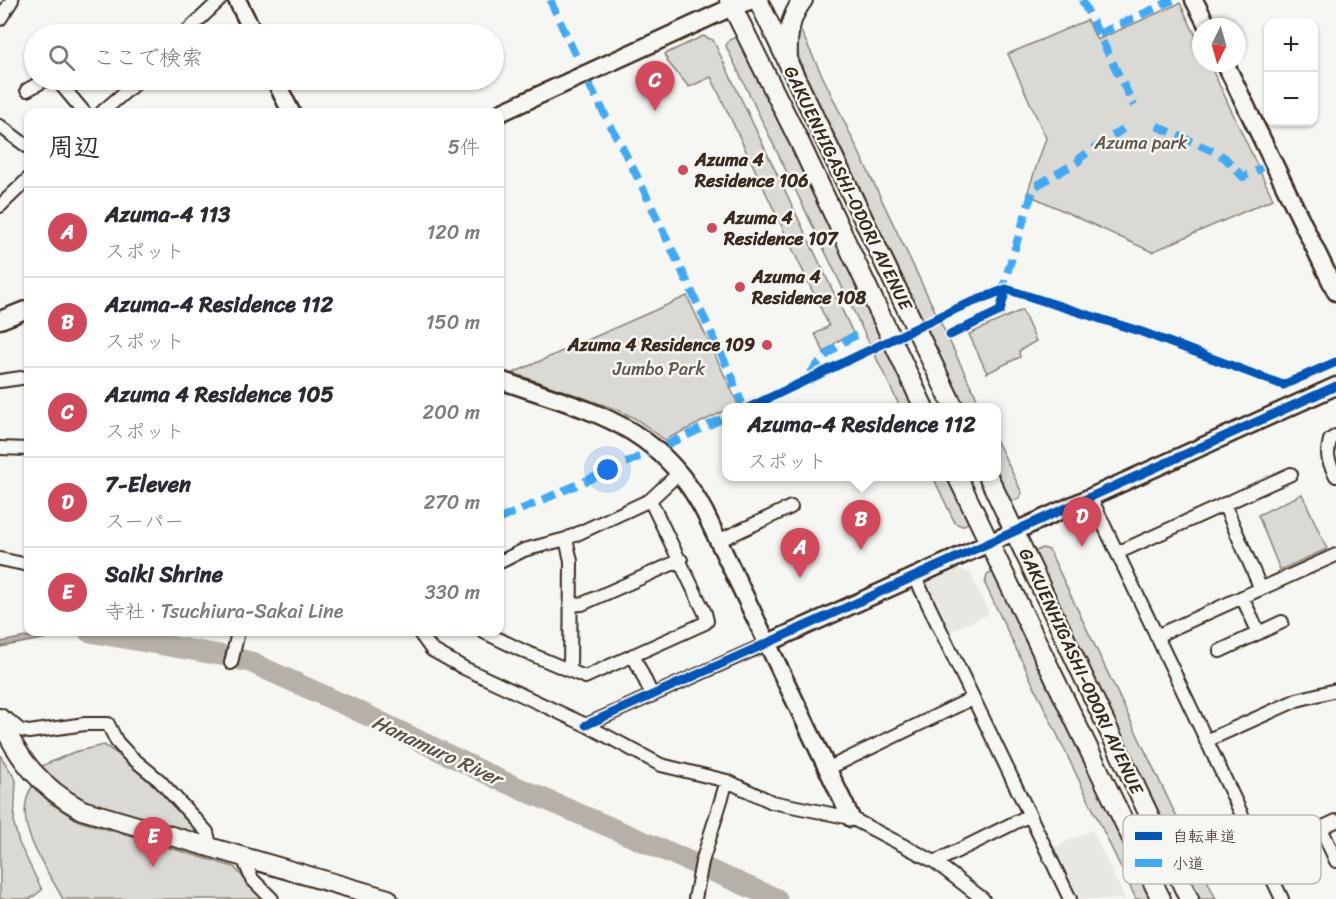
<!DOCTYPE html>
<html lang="ja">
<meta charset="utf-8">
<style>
body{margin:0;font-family:Sriracha,"Klee One",sans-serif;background:#f2f2f3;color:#2b2b33}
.controls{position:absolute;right:18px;top:18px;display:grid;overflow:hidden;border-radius:12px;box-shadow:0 2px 4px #0004}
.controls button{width:54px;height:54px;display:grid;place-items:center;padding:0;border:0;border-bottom:2px solid #e1e1e2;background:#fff;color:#2b2b33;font:30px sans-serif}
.compass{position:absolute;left:1192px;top:18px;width:54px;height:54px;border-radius:50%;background:#fff;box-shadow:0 2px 4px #0004;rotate:185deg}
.you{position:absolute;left:608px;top:470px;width:21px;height:21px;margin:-15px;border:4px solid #fff;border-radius:50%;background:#1a73e8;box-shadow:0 0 0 9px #1a73e833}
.badge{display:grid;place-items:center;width:39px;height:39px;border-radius:50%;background:#d1495b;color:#fff;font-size:20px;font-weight:700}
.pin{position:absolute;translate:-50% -50px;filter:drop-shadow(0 2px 3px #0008)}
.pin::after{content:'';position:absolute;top:32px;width:21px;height:18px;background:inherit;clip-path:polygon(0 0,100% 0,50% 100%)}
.popup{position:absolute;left:722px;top:403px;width:279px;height:78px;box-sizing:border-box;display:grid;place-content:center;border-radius:12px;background:#fff;filter:drop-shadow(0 2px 4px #0005);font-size:20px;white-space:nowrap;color:#7c7c81}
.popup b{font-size:22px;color:#2b2b33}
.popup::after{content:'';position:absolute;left:50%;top:100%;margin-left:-12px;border:12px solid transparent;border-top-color:#fff}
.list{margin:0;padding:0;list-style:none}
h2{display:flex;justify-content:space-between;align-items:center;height:78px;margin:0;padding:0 24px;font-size:26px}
h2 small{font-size:20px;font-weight:400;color:#7c7c81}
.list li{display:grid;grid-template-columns:39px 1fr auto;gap:18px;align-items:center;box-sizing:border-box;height:90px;padding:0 24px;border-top:2px solid #e1e1e2}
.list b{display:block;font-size:22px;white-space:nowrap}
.list p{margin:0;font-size:20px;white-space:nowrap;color:#7c7c81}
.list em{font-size:20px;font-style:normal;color:#7c7c81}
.icon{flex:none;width:33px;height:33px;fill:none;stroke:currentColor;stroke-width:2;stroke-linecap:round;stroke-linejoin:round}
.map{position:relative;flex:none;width:1336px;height:899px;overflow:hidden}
.search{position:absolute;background:#fff;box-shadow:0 2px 4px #0004;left:24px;top:24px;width:480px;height:66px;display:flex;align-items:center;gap:15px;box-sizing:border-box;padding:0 21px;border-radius:33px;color:#7c7c81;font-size:22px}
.panel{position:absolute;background:#fff;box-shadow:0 2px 4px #0004;left:24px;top:108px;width:480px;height:528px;border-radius:12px}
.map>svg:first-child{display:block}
.built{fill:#e8e7e2}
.green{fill:#dad9d3;stroke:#8a8278;stroke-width:1.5}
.water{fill:#b6b0a9;stroke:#857a71;stroke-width:1.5}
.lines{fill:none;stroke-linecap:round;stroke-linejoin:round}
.river{stroke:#b6b0a9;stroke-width:21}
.street-casing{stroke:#3b2a1e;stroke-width:16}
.secondary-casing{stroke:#3b2a1e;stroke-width:21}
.primary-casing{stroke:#3b2a1e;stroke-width:22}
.street{stroke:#f6f6f2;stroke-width:12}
.secondary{stroke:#f6f6f2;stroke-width:16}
.primary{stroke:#f6f6f2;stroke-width:18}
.quiet{stroke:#3fa9f5;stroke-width:8;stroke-dasharray:15 8;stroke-linecap:butt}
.cycleway-casing{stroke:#f6f6f2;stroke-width:13}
.cycleway{stroke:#0057b8;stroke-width:9}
.poi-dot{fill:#d1495b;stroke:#f6f6f2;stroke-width:2}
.labels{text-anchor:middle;stroke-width:5;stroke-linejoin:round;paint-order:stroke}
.park-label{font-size:18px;fill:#63564b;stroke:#f6f6f2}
.poi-label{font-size:18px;font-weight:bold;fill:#3b2a1e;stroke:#f6f6f2;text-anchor:start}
.street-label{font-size:18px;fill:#3b2a1e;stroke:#f6f6f2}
.water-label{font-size:20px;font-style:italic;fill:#605248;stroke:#f6f6f2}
.key{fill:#f6f6f2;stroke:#beb9b2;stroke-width:1.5}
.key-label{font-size:16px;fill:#3b2a1e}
</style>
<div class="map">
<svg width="1336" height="899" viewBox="0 0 1336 899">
<rect width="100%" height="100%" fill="#f6f6f2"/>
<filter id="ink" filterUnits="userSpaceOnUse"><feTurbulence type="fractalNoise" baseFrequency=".0167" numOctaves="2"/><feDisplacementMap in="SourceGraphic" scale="12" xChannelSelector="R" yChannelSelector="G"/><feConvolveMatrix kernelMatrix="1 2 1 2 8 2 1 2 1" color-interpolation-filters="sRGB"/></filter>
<g filter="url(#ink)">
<!-- built -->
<path class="built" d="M958,569L970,573L989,614L949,632L928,588L930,582Z
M1092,830L1125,899H1077L1053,848Z"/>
<!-- green -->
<path class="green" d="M1180,3L1201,47V63H1209L1273,199L1152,252L1027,194L1046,138L1008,54L1087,20L1097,40Z
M797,23L981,407H965L804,71L794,44Z
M703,36L713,40L853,333L838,341L824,352L815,334L829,326L711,77L689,87L668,62L665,54Z
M738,36L916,407H900L726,46L729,40Z
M687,296L738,404L726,408V410L665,440L636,419L618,410L513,373Z
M1022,310L1036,341L1019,351L1020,357L987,373L969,334Z
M996,439L1022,493L1019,498L1011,502L996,472Z
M933,477H949L970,522L962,526L955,523Z
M1302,494L1327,549L1280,570L1258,515Z
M1042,548L1049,550L1216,899H1200L1034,552Z
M994,571L1152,899H1136L985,584L987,575Z
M104,745L139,768L158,784L204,834L203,838L121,817L66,794L37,768L74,752Z
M0,755L16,780L14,824L19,843L42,890L30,899H0Z
M33,785L50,803L79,821L234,867L263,899H63C46,867 9,821 33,785Z"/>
<!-- water -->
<path class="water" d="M50,632H82V634H68L0,647V642Z"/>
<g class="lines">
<!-- river -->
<path class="river" d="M89,632L226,656L250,662L358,711L500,780L777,899"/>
<defs>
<path id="street" d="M0,19L12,0
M184,34L220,0
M57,80L84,112
M27,90L45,80
M102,112L139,80
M0,126L28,147
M0,206L28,179
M0,381L28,377
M1336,436L1330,440C1326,456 1328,461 1336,476
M0,448L28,449
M1091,498L1282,899
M1224,504L1261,589
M566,539L571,561L570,671
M718,541L791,507
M1117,553L1291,474
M0,559L28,565
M500,562L524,550L566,539L650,500L680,472
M915,577L1070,899
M1242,597L1259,633
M570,605L582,604L681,560
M419,632L432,650L464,668L586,725L661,765L727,781L772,802L851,818L935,862L983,899
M484,632L521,650L585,677L705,623L707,621L705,613L650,500
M1156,636L1336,555
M1220,651L1282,622
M633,655L652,695
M231,663L238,632
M2,722L7,719L20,730L29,732L85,724H108L117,742L130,756L159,780L207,832L211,849
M586,725L768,643
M1206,741L1297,700L1336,690
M827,769L973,698
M1321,828L1336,861
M1261,856L1336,821
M243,858L252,879L272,899
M935,862L1030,815
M695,899L702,862L727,781"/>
<path id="secondary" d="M237,0L254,34
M1194,0L1208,27
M1225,63L1336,292
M275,80L291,112
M500,113L732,7L753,0
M0,320L28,309
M500,380C588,411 658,422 705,513L851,818
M768,643L1336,386"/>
<path id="primary" d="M729,0L800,143L924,408
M758,0L954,408
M788,60C787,37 789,18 803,0
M957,476L1161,899
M988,476L1189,899
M0,718C18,760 42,788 82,810L388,899"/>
</defs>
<!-- street casing -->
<use href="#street" class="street-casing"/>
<!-- secondary casing -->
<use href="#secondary" class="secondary-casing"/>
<!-- primary casing -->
<use href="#primary" class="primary-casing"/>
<!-- street -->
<use href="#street" class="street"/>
<!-- secondary -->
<use href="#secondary" class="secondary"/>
<!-- primary -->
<use href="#primary" class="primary"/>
<!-- quiet -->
<path class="quiet" d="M550,0L579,63
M1082,0L1134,106
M1099,34L1173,0
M589,84L639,180L733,379L734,385L744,408
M1157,126L1215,152L1225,158L1243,177L1262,168
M1004,295L1005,280L1034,187L1079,161L1080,158L1123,129
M810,374C822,357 840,342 859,334
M666,445L726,417
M500,519L648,453"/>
<defs>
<path id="cycleway" d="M950,335L1000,311L1006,289
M748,408L960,307L1006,289L1142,332L1283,385L1336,362
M586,725L1336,386"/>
</defs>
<!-- cycleway casing -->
<use href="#cycleway" class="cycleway-casing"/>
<!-- cycleway -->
<use href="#cycleway" class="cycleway"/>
</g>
</g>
<!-- markers -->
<g class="poi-dot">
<circle cx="683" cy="170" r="6"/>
<circle cx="712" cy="228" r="6"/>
<circle cx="740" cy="287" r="6"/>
<circle cx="767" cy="345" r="6"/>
</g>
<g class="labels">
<!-- park labels -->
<g class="park-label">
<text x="1141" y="149">Azuma park</text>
<text x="659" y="375">Jumbo Park</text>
</g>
<!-- poi labels -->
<g class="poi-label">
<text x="695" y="166">Azuma 4<tspan x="695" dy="21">Residence 106</tspan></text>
<text x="724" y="224">Azuma 4<tspan x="724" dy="21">Residence 107</tspan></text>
<text x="752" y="283">Azuma 4<tspan x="752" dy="21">Residence 108</tspan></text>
<text x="755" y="351" text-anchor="end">Azuma 4 Residence 109</text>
</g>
<!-- street labels -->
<g class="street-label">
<text transform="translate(848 188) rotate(64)" y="6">GAKUENHIGASHI-ODORI AVENUE</text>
<text transform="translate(1081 671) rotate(65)" y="6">GAKUENHIGASHI-ODORI AVENUE</text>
</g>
<!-- water labels -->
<g class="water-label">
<text transform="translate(437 750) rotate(25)" y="7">Hanamuro River</text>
</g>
</g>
<!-- legend -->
<rect x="1123" y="815" width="198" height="69" rx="9" class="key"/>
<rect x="1135" y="832" width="27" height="8" fill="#0057b8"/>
<rect x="1135" y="859" width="27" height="8" fill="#3fa9f5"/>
<g class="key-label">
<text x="1172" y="842">自転車道</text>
<text x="1172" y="869">小道</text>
</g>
</svg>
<div class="controls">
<button>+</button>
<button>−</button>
</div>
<svg class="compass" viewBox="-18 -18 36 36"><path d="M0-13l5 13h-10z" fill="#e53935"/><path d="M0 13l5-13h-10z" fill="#7c7c81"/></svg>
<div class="you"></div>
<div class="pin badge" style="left:800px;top:578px">A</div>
<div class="pin badge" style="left:861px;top:550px">B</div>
<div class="popup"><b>Azuma-4 Residence 112</b>スポット</div>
<div class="pin badge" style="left:655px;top:111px">C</div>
<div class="pin badge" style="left:1082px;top:547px">D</div>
<div class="pin badge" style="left:153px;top:867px">E</div>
<div class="search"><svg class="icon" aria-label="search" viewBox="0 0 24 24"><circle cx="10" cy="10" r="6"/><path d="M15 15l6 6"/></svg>ここで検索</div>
<section class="panel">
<h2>周辺<small>5件</small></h2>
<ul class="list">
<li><span class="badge">A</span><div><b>Azuma-4 113</b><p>スポット</p></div><em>120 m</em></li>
<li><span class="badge">B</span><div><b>Azuma-4 Residence 112</b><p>スポット</p></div><em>150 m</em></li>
<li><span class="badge">C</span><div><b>Azuma 4 Residence 105</b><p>スポット</p></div><em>200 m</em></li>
<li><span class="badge">D</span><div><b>7-Eleven</b><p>スーパー</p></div><em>270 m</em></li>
<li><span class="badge">E</span><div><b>Saiki Shrine</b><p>寺社 · Tsuchiura-Sakai Line</p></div><em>330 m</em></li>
</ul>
</section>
</div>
